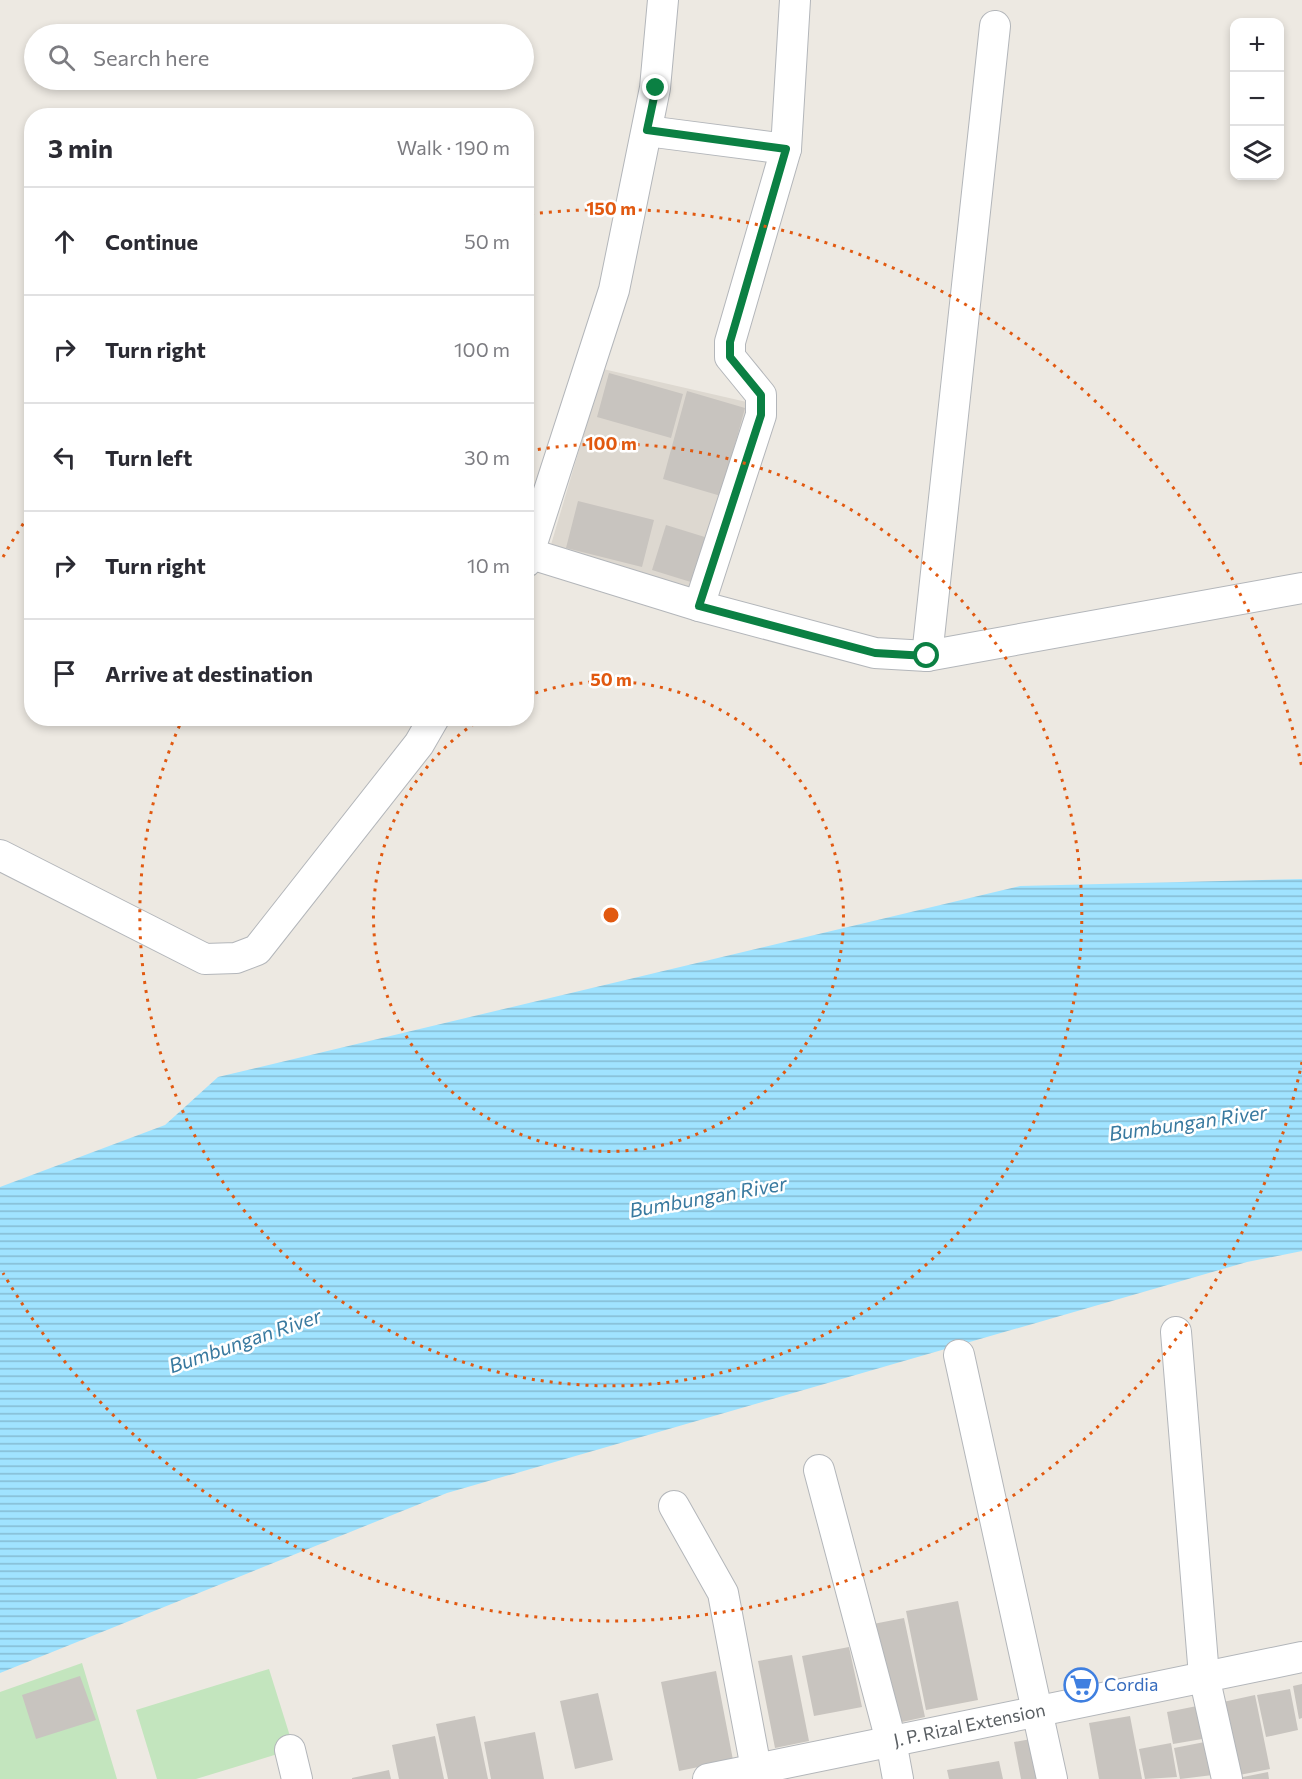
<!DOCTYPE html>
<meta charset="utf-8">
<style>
body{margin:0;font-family:Commissioner,sans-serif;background:#f2f2f3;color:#2b2b33}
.controls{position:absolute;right:18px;top:18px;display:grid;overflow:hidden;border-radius:12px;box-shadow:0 3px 9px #0003}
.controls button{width:54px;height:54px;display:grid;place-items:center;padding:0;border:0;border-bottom:2px solid #e1e1e2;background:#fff;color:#2b2b33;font:30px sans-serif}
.stop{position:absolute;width:18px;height:18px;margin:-14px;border:4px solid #0b8043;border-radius:50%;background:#fff}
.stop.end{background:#0b8043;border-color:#fff;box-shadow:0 2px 6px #0008}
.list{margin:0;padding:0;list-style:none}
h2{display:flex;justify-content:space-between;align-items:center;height:78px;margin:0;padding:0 24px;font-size:26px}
h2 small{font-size:20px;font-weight:400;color:#7c7c81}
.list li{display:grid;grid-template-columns:39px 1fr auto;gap:18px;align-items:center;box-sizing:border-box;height:108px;padding:0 24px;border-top:2px solid #e1e1e2}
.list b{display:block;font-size:22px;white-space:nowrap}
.list em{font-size:20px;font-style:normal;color:#7c7c81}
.icon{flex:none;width:33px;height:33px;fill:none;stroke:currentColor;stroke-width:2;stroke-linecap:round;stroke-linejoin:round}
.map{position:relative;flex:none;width:1302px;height:1779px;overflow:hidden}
.search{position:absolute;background:#fff;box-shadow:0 3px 9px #0003;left:24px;top:24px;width:510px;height:66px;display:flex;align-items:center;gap:15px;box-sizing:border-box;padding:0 21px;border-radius:33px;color:#7c7c81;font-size:22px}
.panel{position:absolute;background:#fff;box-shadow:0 3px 9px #0003;left:24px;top:108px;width:510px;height:618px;border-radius:24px}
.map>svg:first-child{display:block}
.education{fill:#ddd8d0}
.park{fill:#c3e5be}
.water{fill:url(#water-rules)}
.building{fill:#c8c4bf}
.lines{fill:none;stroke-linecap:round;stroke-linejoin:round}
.street-casing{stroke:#b3b6ba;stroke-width:32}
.street{stroke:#fff;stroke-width:30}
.route{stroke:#0b8043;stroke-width:8}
.ring{fill:none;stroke:#e15910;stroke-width:3;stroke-dasharray:3 6}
.labels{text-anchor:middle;stroke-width:5;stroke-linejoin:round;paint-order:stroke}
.shop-label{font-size:18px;fill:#366cbe;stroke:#fff;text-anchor:start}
.street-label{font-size:18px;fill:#5a5f63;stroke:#fff}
.water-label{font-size:20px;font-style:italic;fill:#38799f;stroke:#fff}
.centre{fill:#e15910;stroke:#fff;stroke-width:3}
.ring-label{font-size:18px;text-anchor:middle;font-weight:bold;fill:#e15910;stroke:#fff;stroke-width:5;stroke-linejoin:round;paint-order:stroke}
</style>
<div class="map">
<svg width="1302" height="1779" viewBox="0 0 1302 1779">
<defs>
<pattern id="water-rules" width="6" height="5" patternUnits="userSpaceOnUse" patternTransform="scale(1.5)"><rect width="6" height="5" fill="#a0e3ff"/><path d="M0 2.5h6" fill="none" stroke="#85bbd2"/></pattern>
</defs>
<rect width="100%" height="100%" fill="#ede9e2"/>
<!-- education -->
<path class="education" d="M603,369L751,403L697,591L550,548Z"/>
<!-- park -->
<path class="park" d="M82,1663L117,1779H0V1692Z
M269,1669L294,1749L196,1779H157L136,1710Z"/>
<!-- water -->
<path class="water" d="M1302,879V1251L1247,1262L447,1493L0,1673V1187L165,1125L218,1077L1020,886Z"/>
<!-- building -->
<path class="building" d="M609,373L683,394L671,438L597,417Z
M687,391L745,408L721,496L663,479Z
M578,501L654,520L642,567L566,548Z
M666,525L708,538L694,583L652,570Z
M958,1601L978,1700L926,1710L906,1611Z
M904,1618L925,1717L888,1725L868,1625Z
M849,1647L862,1707L814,1716L802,1656Z
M792,1655L809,1741L775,1748L758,1661Z
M716,1671L733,1760L679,1771L661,1682Z
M80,1676L96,1720L36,1739L22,1695Z
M1302,1684V1718L1299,1719L1293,1686Z
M1290,1689L1298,1730L1266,1737L1257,1695Z
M598,1693L613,1760L575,1769L560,1701Z
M1255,1695L1270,1769L1229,1777L1214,1704Z
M1202,1705L1208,1738L1173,1744L1167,1712Z
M475,1716L488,1779H448L436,1724Z
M1130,1716L1142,1779H1099L1089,1723Z
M535,1732L544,1779H491L484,1742Z
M435,1736L444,1779H399L392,1745Z
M1042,1737L1049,1779H1021L1014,1742Z
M1215,1740L1221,1774L1180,1779L1174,1748Z
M1171,1743L1177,1777L1145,1779L1139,1749Z
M999,1761L1003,1779H949L947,1770Z
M389,1770L391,1779H352V1778Z
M1268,1772L1269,1779H1238V1778Z"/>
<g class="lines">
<defs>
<g id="street">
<path d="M647,131L786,149"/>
<path d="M531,554L699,606L875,653L927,656L1302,588"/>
<path d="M526,562L614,290L655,88L663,0"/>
<path d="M699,606L761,415V395L730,357V342L786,149L795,0"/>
<path d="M927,656L995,26"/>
<path d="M0,855L205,959L236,958L257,950L419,744L434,718"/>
<path d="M1176,1332L1204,1676L1227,1779"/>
<path d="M959,1355L1052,1779"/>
<path d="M819,1470L891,1741L898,1779"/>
<path d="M674,1506L723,1593L758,1779"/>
<path d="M290,1750L297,1779"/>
<path id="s1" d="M708,1779L1302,1657"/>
</g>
</defs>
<!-- street casing -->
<use href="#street" class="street-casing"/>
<!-- street -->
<use href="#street" class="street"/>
</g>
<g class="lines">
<!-- route -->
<path class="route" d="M656,88L647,130L786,149L730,342V357L761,395V415L699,606L875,653L927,656"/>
</g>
<!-- distance rings -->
<g class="ring">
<path d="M527 696A235 235 0 1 1 481 719"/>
<path d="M529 451A471 471 0 1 1 182 720"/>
<path d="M1302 1062A706 706 0 0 1 3 1273M3 557A706 706 0 0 1 29 515M531 214A706 706 0 0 1 1302 768"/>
</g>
<!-- icons -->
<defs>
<symbol id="supermarket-ring" viewBox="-11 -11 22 22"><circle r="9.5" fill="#fff" stroke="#3f7fe0" stroke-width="1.5"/><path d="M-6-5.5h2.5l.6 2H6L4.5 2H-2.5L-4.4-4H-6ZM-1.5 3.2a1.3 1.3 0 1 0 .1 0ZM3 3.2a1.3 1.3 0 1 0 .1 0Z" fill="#3f7fe0"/></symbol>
</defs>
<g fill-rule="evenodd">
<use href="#supermarket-ring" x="1062" y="1666" width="38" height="38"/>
</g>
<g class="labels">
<!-- shop labels -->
<g class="shop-label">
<text x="1104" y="1691">Cordia</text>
</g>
<!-- street labels -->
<g class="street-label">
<text dy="6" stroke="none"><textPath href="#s1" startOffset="267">J. P. Rizal Extension</textPath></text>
</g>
<!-- water labels -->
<g class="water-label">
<text transform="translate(1188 1123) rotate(-8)" y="7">Bumbungan River</text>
<text transform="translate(708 1197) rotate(-10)" y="7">Bumbungan River</text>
<text transform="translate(245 1341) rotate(-19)" y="7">Bumbungan River</text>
</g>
</g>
<circle cx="611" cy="915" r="9" class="centre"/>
<g class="ring-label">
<text x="611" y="215">150 m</text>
<text x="611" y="450">100 m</text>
<text x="611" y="686">50 m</text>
</g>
</svg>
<div class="controls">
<button>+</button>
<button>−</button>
<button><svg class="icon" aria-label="layers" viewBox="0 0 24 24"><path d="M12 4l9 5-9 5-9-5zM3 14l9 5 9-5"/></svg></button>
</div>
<div class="stop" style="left:927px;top:656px"></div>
<div class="stop end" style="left:656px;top:88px"></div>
<div class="search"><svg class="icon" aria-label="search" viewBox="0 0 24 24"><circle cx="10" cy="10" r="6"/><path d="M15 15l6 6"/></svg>Search here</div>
<section class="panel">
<h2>3 min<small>Walk · 190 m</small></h2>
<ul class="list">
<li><svg class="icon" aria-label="ahead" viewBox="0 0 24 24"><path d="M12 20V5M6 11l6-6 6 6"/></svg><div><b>Continue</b></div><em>50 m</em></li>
<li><svg class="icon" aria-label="right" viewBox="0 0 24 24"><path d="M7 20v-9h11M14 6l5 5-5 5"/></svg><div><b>Turn right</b></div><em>100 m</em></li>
<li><svg class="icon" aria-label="left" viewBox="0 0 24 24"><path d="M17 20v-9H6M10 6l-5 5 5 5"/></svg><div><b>Turn left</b></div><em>30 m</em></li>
<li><svg class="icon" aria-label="right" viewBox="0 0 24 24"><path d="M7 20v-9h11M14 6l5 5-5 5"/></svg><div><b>Turn right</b></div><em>10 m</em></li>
<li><svg class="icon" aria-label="arrive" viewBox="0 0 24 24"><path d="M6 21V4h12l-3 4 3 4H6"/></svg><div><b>Arrive at destination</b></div></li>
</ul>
</section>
</div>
